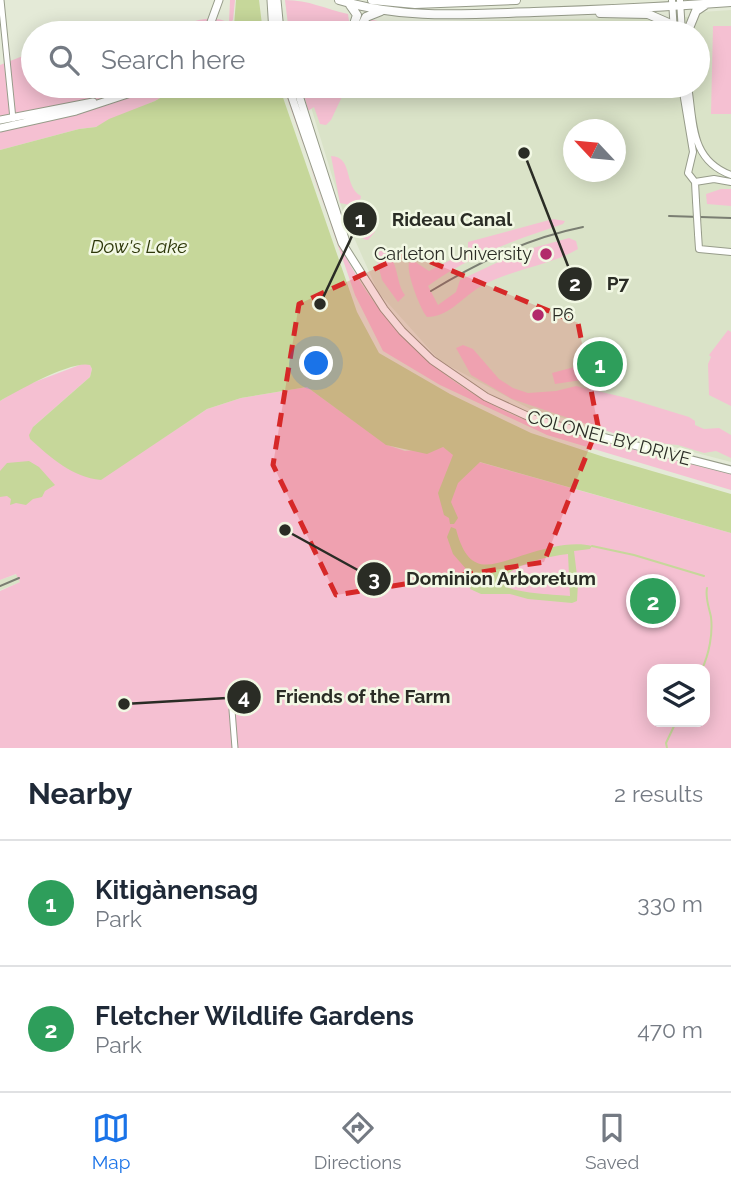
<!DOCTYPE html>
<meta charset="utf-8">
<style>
body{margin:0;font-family:Raleway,sans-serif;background:#f2f2f3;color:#1f2937}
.controls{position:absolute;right:21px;bottom:21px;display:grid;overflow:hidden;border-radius:14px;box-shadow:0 4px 18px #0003}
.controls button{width:63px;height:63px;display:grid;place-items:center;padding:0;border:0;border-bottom:2px solid #e0e1e3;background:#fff;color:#1f2937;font:35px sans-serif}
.compass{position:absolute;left:563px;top:119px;width:63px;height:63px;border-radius:50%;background:#fff;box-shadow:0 4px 18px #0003;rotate:296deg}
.you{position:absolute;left:317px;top:364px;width:24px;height:24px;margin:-18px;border:5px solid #fff;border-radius:50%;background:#1a73e8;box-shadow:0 0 0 10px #1a73e833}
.badge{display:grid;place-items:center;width:46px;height:46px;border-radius:50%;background:#1a73e8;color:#fff;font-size:23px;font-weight:700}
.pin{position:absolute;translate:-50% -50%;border:4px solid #fff;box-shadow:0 2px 7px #0006}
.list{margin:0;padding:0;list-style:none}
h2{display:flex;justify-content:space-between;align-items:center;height:91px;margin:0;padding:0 28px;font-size:30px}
h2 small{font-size:23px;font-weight:400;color:#747a83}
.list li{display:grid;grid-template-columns:46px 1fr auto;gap:21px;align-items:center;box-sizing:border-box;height:126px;padding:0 28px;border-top:2px solid #e0e1e3}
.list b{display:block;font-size:26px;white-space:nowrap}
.list p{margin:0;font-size:23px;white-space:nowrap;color:#747a83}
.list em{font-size:23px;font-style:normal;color:#747a83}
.icon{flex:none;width:38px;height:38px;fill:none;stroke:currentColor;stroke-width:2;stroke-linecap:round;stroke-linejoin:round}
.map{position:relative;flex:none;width:731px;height:748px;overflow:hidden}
.search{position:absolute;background:#fff;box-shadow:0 4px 18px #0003;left:21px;right:21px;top:21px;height:77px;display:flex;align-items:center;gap:18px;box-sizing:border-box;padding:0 24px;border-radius:38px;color:#747a83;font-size:26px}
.sheet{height:343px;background:#fff}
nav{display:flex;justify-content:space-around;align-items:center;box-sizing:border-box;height:98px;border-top:2px solid #e0e1e3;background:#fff;font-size:19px;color:#747a83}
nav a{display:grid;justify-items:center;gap:4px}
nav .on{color:#1a73e8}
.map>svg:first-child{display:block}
.built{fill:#dae3c8;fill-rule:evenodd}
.green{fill:#f5c0d2;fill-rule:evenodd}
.water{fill:#c6d79a;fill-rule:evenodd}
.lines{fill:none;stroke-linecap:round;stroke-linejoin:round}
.stream{stroke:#c6d79a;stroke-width:2}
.minor-casing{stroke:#979c8a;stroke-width:7}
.tertiary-casing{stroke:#979c8a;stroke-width:8}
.secondary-casing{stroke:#979c8a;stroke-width:9}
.primary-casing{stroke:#979c8a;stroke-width:10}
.minor{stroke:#fff;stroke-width:5}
.tertiary{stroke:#fff;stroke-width:6}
.secondary{stroke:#fff;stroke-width:7}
.primary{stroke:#fff;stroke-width:8}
.tram{stroke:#7a7e72;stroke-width:2}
.tertiary-bridge-casing{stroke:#979c8a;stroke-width:8;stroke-linecap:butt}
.tertiary-bridge{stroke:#fff;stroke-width:6}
.marked{fill:#d62828;fill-opacity:0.2;stroke:#d62828;stroke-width:5;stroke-dasharray:14 9;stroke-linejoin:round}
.poi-dot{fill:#b22a6b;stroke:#f2f8e4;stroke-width:2.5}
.labels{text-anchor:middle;stroke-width:5;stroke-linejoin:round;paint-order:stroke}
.poi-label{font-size:18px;fill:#2a2c25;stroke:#f2f8e4;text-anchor:end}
.street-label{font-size:18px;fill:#2a2c25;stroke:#f2f8e4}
.water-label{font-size:19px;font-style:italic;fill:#2d3709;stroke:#f2f8e4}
.leader{fill:none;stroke:#2a2c25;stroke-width:2.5}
.callout-dot{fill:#2a2c25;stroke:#f2f8e4;stroke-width:2.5}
.mark-label{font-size:21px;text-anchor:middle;font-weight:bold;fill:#fff}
.callout-label{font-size:19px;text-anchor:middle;font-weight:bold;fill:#2a2c25;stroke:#f2f8e4;stroke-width:5;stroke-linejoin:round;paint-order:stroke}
</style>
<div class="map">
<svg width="731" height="748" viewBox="0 0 731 748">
<rect width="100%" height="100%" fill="#e4ead7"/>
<!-- built -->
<path class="built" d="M731,10V462L530,409L440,361L378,292L344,215L307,94L325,86H698V33H401L446,21L693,17L702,12ZM574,130H616V172H574Z
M17,574L21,582L0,590V580Z"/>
<!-- green -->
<path class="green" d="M230,0H235L233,20L230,23L234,27L230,33H162C183,26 208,11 229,23Z
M285,0C309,0 325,9 348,14L349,21L343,33H289Z
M368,19L403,26L419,25L429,31V33H361Z
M133,26L159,33H82L93,29Z
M713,26H731V114H711Z
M33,52V86H180L155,101L96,127L79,129L0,150V65Z
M283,86H285C303,140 318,199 343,251C381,327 446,389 526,420C552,430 580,436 607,443C649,453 690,464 731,474V490L547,435L440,385L383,351L355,295Z
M310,86H347L331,120L326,125L320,124L314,107L308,111L304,94Z
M331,156C354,157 343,186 361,196L360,201L350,205L340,203Z
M721,189H731V206L707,204L706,194Z
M362,211L367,214L375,232L368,240C357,239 354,225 351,215Z
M553,219L565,221L563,224C515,240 469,256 428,286L438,305L456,292L460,280L522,251L569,238L576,241L578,249C547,267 509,269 478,288C461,299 448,317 427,317C420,309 406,272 409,263L414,261L429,271L468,251V242Z
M383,250C400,261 395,282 405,295L398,302L382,280L375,253Z
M728,330L731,332V406L709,395L708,364L711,357L709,355Z
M463,345L473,349L499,379L513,388L528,393L556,391L576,386L627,398L689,417L695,421V425L704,429L719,428L731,435V458L716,451L704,453L678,445L667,444L613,433L512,399L471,375L456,348Z
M615,356L621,374L555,384L552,373Z
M85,363L90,365L92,369L90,377L33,427L101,479L207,409L241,398L307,387L387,445L405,451L443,447L454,455L731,533V748H0V591L20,582L16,574L0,580V401L24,386ZM652,669H705V722H652Z"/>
<!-- water -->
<path class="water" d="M236,0H259L263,33H230L234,26Z
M180,86H279L357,312L379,353L450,394L531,433L604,457L731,494V533L480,462L458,483L451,502L458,518L454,524H450L449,518L444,515L438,493L453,455L443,447L427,454L386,445L307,387L241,398L207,409L101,480C72,477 51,458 30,439L29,435L33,427L90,377L92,369L90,365C72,360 17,391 0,401V150L79,129L96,127L109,119L155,101Z
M29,461L39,467L55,485L45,491L42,497L33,499L26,505L16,503L10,505L11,499L7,496L0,497V471L7,463Z
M451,527L456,529C469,579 491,565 527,554C546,548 573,541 592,546L590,549L574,551L578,584L577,601L572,603L528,599L510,594H481L470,589L474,578L453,554L447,537ZM568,554L570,596C557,595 518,593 507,587C502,585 503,582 502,578C521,562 545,557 568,554Z"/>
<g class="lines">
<!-- stream -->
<path class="stream" d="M592,546L634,555L704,576
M702,669C709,654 713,634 711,617C709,607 705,598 707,588
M667,748L666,743L676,722"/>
<defs>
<path id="minor" d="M1,0L13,119
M232,710L235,748"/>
<path id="tertiary" d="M672,0L674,33
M680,0L682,33
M682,86L693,152L688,173L695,182
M688,86C694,123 690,160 731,175
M695,182L714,179L731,182
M695,182L696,201
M698,234L699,249L731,252"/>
<path id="secondary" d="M271,0L273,33
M277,0L280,31
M207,33L219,0
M288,86L342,243L384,309L402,331L432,360L486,397L536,420L731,470
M296,86L346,242
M0,120L93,102
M0,128L76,111L152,86"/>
<path id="primary" d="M339,0C402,20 469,14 534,12C600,10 666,7 731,2
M372,0L415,4L516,0
M350,5L357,15L351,33
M600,13L648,14L673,25
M280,27L282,33
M358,33L366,17L381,11
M687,33L696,11L705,5
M288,86H301"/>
</defs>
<!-- minor casing -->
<use href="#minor" class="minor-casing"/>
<!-- tertiary casing -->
<use href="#tertiary" class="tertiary-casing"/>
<!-- secondary casing -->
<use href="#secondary" class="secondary-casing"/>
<!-- primary casing -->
<use href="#primary" class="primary-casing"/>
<!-- minor -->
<use href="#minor" class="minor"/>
<!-- tertiary -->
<use href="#tertiary" class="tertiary"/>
<!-- secondary -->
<use href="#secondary" class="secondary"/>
<!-- primary -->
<use href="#primary" class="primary"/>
<!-- tram -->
<path class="tram" d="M669,216L731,218
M431,291C479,262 528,238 583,227
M0,586L19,578"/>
<defs>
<path id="tertiary-bridge" d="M696,201L698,234"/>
</defs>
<!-- tertiary-bridge casing -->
<use href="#tertiary-bridge" class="tertiary-bridge-casing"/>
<!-- tertiary-bridge -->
<use href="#tertiary-bridge" class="tertiary-bridge"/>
</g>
<!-- marked area -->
<path class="marked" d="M409,253L578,323L598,426L544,562L336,595L273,465L299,304Z"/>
<!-- markers -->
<g class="poi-dot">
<circle cx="546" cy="254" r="7"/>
<circle cx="538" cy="315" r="7"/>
</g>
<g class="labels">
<!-- poi labels -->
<g class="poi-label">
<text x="532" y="260">Carleton University</text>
<text x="552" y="321" text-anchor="start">P6</text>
</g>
<!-- street labels -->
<g class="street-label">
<text transform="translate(609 438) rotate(15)" y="6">COLONEL BY DRIVE</text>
</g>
<!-- water labels -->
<g class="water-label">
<text x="139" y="253">Dow's Lake</text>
</g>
</g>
<!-- callouts -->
<path class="leader" d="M320 304L360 219M524 153L575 284M285 530L374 579M124 704L244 697"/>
<g class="callout-dot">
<circle cx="320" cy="304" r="7"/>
<circle cx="524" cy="153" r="7"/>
<circle cx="285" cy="530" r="7"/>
<circle cx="124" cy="704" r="7"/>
<circle cx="360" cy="219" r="18"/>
<circle cx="575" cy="284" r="18"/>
<circle cx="374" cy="579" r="18"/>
<circle cx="244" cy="697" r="18"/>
</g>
<g class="mark-label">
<text x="360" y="227">1</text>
<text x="575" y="291">2</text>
<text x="374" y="586">3</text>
<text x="244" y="704">4</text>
</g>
<g class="callout-label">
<text x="452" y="226">Rideau Canal</text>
<text x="618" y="290">P7</text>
<text x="501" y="585">Dominion Arboretum</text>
<text x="363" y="703">Friends of the Farm</text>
</g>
</svg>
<div class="controls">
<button><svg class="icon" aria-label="layers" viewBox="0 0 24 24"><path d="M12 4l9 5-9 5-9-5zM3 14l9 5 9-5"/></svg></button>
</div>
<svg class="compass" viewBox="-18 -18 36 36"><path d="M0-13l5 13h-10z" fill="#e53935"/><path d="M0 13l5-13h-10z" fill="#747a83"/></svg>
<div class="you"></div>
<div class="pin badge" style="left:600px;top:364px;background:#2e9e5b">1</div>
<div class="pin badge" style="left:653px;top:601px;background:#2e9e5b">2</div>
<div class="search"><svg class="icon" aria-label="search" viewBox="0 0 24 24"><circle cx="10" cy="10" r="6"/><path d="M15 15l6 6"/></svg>Search here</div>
</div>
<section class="sheet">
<h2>Nearby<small>2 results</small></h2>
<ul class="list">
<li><span class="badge" style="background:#2e9e5b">1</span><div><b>Kitigànensag</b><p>Park</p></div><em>330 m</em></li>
<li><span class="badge" style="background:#2e9e5b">2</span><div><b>Fletcher Wildlife Gardens</b><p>Park</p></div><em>470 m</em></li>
</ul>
</section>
<nav>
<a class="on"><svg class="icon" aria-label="map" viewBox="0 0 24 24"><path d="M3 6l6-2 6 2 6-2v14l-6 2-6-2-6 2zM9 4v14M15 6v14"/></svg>Map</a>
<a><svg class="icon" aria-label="directions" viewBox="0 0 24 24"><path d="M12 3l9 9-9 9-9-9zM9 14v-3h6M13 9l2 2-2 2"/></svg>Directions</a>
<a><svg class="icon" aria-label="saved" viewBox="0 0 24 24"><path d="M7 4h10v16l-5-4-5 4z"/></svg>Saved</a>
</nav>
